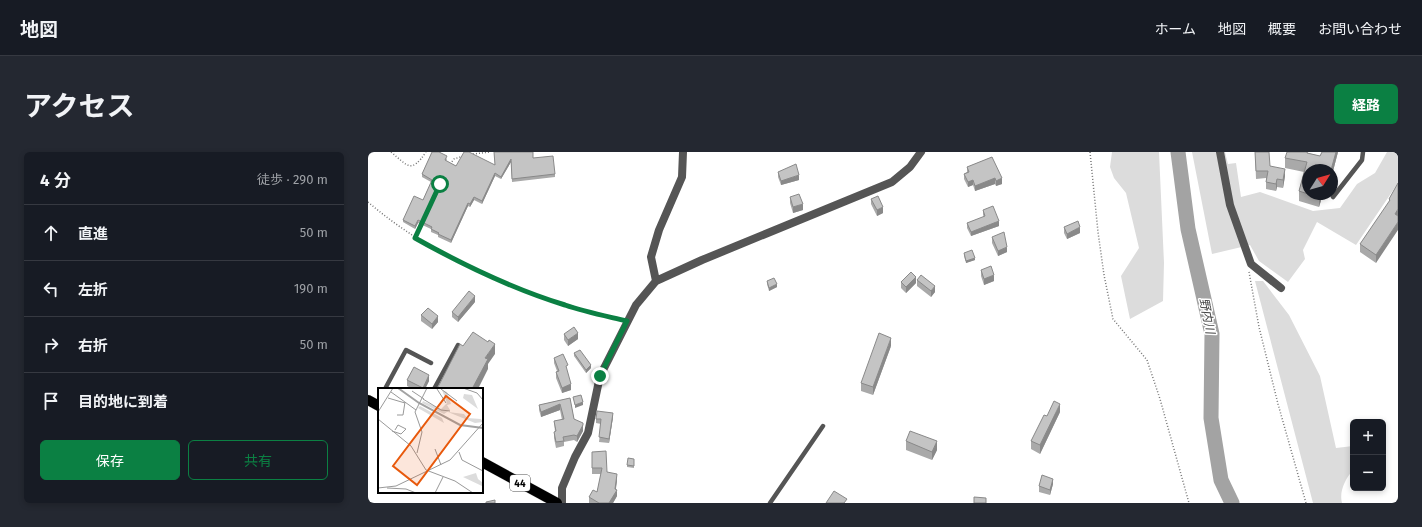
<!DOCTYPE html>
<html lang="ja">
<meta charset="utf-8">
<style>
body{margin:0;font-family:"Fira Sans","Noto Sans JP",sans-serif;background:#242831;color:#f1f3f6}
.controls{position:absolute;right:12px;bottom:12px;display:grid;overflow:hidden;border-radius:6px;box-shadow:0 2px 6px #0003}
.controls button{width:36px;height:36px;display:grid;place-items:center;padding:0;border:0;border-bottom:1px solid #363941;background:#171b24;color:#f1f3f6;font:20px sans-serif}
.compass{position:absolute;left:934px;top:12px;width:36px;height:36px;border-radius:50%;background:#171b24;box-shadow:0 2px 6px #0003;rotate:53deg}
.stop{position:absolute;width:12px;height:12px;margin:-9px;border:3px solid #0b8043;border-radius:50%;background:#fff}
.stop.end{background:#0b8043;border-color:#fff;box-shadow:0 1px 4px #0008}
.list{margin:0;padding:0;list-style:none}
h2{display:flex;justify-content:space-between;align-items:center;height:52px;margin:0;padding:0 16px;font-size:17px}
h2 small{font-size:13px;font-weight:400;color:#9ea1a6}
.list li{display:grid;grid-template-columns:26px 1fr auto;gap:12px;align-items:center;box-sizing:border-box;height:56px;padding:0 16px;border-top:1px solid #363941}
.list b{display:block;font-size:15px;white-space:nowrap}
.list em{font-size:13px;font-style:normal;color:#9ea1a6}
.actions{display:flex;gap:8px;padding:12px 16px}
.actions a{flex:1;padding:9px 0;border:1px solid #0b8043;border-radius:6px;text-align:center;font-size:14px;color:#0b8043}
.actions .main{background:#0b8043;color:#fff}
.icon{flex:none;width:22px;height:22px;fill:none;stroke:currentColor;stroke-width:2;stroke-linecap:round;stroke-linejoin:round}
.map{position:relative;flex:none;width:1030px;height:351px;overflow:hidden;border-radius:6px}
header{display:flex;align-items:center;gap:24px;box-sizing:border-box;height:56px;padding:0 20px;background:#171b24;border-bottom:1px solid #363941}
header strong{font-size:19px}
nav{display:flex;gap:22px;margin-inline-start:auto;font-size:14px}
.intro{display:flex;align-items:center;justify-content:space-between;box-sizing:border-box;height:96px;padding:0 24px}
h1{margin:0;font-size:28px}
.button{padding:10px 18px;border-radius:6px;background:#0b8043;color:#fff;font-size:14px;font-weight:700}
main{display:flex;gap:24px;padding:0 24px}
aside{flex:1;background:#171b24;border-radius:6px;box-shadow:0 2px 6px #0003}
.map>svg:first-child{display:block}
.green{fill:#dcdcdc}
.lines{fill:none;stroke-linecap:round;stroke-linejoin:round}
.river{stroke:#a3a3a3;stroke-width:15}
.primary-casing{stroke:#dbdbdb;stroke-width:11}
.path{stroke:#777;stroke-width:1.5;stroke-dasharray:1 2;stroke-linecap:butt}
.service{stroke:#555;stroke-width:4.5}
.minor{stroke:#555;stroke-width:8}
.primary{stroke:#000;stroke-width:10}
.wall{fill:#a9a9a9}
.shaded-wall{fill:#898989}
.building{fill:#c4c4c4;stroke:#898989}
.route{stroke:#0b8043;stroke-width:5}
.labels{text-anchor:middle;stroke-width:3;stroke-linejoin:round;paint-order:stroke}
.shield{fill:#fff;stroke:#4c4c4c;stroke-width:1}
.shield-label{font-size:10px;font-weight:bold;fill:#000}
.water-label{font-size:12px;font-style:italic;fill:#444;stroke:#fff}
.inset-river{fill:none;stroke:#a3a3a3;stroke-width:2}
.inset-road{fill:none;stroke:#999;stroke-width:1}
.view{fill:#e8590c;fill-opacity:0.15;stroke:#e8590c;stroke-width:2}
.inset-edge{fill:none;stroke:#000;stroke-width:2}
</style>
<header>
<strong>地図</strong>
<nav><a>ホーム</a><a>地図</a><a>概要</a><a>お問い合わせ</a></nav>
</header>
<div class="intro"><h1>アクセス</h1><a class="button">経路</a></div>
<main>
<aside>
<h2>4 分<small>徒歩 · 290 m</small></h2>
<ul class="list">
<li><svg class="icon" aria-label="ahead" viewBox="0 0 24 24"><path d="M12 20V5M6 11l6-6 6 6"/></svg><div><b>直進</b></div><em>50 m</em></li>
<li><svg class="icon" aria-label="left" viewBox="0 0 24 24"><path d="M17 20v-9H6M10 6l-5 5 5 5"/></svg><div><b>左折</b></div><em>190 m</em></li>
<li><svg class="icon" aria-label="right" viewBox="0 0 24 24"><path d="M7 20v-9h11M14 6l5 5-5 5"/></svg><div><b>右折</b></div><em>50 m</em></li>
<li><svg class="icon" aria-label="arrive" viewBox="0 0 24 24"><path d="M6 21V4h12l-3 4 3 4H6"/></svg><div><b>目的地に到着</b></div></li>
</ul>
<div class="actions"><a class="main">保存</a><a>共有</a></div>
</aside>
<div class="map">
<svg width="1030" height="351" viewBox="0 0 1030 351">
<rect width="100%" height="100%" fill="#fff"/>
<!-- green -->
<path class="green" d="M744,0H791L796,111L795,149L762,167L753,124L771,96L758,41L746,26L742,15Z
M824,0H857L860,12L868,11L873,45L892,40L945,59L972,56L989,32L1007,21L1019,0H1030V31L988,93L949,70L935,98L937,107L920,130L891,109L882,93L844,102Z
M887,129H895L921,163L952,224L968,296L985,294V318C977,327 971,340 974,351H945Z"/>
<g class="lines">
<!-- river -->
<path class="river" d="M810,0L820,77L844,182L843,266L853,328L864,351"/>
<defs>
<path id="primary" d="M0,248L11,254
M114,310L189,351"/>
</defs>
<!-- primary casing -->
<use href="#primary" class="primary-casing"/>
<!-- path -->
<path class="path" d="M23,0C40,14 43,22 58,0
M722,0L730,80L736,123L745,167L779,208L792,247L821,351
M105,2L122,0
M82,12L86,7L95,4
M0,50C71,111 162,145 251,167
M47,86L54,71
M881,120L891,175L910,252L938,351"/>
<!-- service -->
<path class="service" d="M965,45L994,8L995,0
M18,235L38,198L63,211
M66,237L90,193
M402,351L455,274"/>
<!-- minor -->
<path class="minor" d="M852,0L862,53L883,112L913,136
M288,129L283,105L291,78L314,25L315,0
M194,351V336L207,305L220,281L232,224L268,153L288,129L334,108L524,30L542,15L553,0"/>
<!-- primary -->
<use href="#primary" class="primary"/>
</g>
<!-- wall -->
<path class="wall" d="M64,0H73L72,1L79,7L78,9L88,14L127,13L126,0L165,6L187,22V25L144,30L143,10L133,27L127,24L114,52L106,48L102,55L100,54L83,91L70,85V83L63,80V77L50,71L47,77L35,70V68L55,48L63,30L54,25V22Z
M887,0L902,14L917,24L915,36L909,35L908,39L898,37V26L888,27Z
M940,0V1L952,4L954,0H970L964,23V18H940V42H955L951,55L931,49V39L936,20L917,16V6Z
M624,5L634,32L628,34L627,32L607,39L605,33L600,35L596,27V22L599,20V15Z
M410,20L431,28L413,33L410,25Z
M1030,31L1008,111L992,100V92L1021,50V47Z
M422,45L435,58L425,61L422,51Z
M503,47L515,61L509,64L503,52Z
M615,58L631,74L603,84L599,76V71L616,65L615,63Z
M696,75L712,81L699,87L696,81Z
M624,85L639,100L630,104L624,91Z
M596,101L607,108L598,111L596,104Z
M613,118L626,129L616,133L613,124Z
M549,128L567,140L563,145L549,134Z
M399,129L409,135L401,139L399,132Z
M533,130L548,131L538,141L533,136Z
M107,150L90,170L84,165V160Z
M53,163L70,170L64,177L53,169Z
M196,182L210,187L200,194L196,188Z
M523,194L505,243L493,239V231Z
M206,201L223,216L218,221L206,204Z
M186,206L199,219L203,238L194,241L188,226V220L189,219L186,211Z
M39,228L61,229L57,237H45L39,234Z
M202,246L206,267L215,277V279L209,290L206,288L196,290V294L188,296L186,286V280H187L186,269L194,268L192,258L173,265L171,258V253Z
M692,260L672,302L663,297V289L679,264Z
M245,265L241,291L231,290L233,272L228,271V267Z
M538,289L569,298L564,308L538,298Z
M224,300L239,320L249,328L248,337L249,344L245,351H221V345L229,340L233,322H224Z
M266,310V316L259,315V313Z
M685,332L682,343L671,340V334Z"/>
<!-- shaded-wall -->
<path class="shaded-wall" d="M968,0H970L964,23V18H963Z
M143,7V10L133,27V25Z
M917,17V24L915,36V28Z
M127,21V24L114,52V49Z
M431,23V28L413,33V29Z
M627,26V32L607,39V34Z
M634,26V32L628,34V29Z
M909,27V35L908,39V32Z
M605,28V33L600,35V30Z
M952,42H955L951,55V45Z
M106,45V48L102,55V52Z
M100,51V54L83,91V88Z
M435,52V58L425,61V55Z
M515,55V61L509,64V58Z
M1030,57V65L1027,62Z
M50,68V71L47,77V74Z
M631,69V74L603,84V80Z
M1030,70V78L1008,111V103Z
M712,75V81L699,87V82Z
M639,95V100L630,104V99Z
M607,106V108L598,111V109Z
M626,123V129L616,133V127Z
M548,125V131L538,141V135Z
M409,132V135L401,139V136Z
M567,134V140L563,145V139Z
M107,144V150L90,170V165Z
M70,164V170L64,177V172Z
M210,181V187L200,194V188Z
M523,186V194L505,243V235Z
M127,192V202L120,212V217L110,237H104L117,206Z
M223,213V216L218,221V218Z
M61,223V229L57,237H55Z
M203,232V238L194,241V236Z
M215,250V253L207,256V253Z
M192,252V258L173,265V260Z
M692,252V260L672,302V293Z
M245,261V265L241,291V287Z
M215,271V279L209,290V284Z
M569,289V298L564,308V300Z
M249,322V328L247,342L249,338V344L245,351H241L247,337Z
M685,327V332L682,343V338Z"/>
<!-- building -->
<path class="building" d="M64,0H71L79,4L77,8L88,14L96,0H101L127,13L126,0H165V6L185,4L187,22L144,27L143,7L133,25L127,21L114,49L106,45L102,52L100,51L83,88L70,82L71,81L63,77L64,75L50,68L47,74L35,68L46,44L55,48L64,28L54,22Z
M887,0H901L902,14L917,17L915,28L909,27L908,32L898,30L900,19H888Z
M919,0H939V1L952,4L954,0H968L963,18H940V42L931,39L939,10L917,6Z
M624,5L634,26L628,29L627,26L607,34L605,28L600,30L596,22L601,20L599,15Z
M428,12L431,23L413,29L410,20Z
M1030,31V57L1027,62L1030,64V70L1008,103L992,92L1022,48L1021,47Z
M431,42L435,52L425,55L422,45Z
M942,42H952L951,45Z
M510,44L515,55L509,58L503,47Z
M625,54L631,69L603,80L599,71L617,64L615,58Z
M710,69L712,75L699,82L696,75Z
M636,80L639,95L630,99L624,85Z
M604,98L607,106L598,109L596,101Z
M623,114L626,123L616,127L613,118Z
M543,120L548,125L538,135L533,130Z
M553,123L567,134L563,139L549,128Z
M406,126L409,132L401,136L399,129Z
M101,139L107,144L90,165L84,160Z
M60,156L70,164L64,172L53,163Z
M206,175L210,181L200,188L196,182Z
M105,180L120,190L121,188L127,192L117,206L120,207L104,237H69L92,192L95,194Z
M511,181L523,186L505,235L493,231Z
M212,198L223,213L218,218L206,201Z
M195,202L200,213L198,214L203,232L194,236L188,220L191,219L186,206Z
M46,215L61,223L55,236L39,228Z
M213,243L215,250L207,253L205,245Z
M202,246L206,267L215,271V273L209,284L206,283L195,285L196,289L188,290L186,280L188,279L186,269L196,267L192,252L173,260L171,253Z
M686,249L692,252L672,293L663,289L676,263L679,264Z
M229,259L245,261L241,287L231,285L233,267H228Z
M542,279L569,289L564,300L538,289Z
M238,299L239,320L249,322L247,337L249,338L241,351H231L221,345L225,338L229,340L234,316H224V300Z
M260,306L266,307V314L259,313Z
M674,323L685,327L682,338L671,334Z
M466,339L479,347L476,351H458Z
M606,345L618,346V351H606Z
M127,348V351H118V350Z"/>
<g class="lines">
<!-- route -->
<path class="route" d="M72,32L47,86C95,113 145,137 197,153C217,160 238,164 259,169L232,224"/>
</g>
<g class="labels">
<!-- shield labels -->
<rect class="shield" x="142" y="323" width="20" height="16" rx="3"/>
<g class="shield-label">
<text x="152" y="335">44</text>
</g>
<!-- water labels -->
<g class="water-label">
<text transform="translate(839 164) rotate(79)" y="4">野内川</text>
</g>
</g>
<!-- overview -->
<g transform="translate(10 236)">
<rect width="105" height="105" fill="#fff"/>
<path d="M64,2L69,4L73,16L69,17L72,22L66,26L44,15L45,13L63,21L69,15ZM86,6L94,7L100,21L85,10ZM42,18L64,30L66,35L40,20ZM70,24L86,26L89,30L103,31L105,34L97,35ZM98,85L100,91L105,95L104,98L85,89Z" fill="#dcdcdc"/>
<path class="inset-river" d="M20,0L41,15L82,37L105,40"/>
<path class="inset-road" d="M85,0L99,5L105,12M59,1L68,15M63,1L79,13M34,3L46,11M13,4L38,22M10,10L27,15M45,11L63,22L72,23M0,24L15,0M19,27H25L27,14M0,31L33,58L48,82L77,93L95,105M14,43L23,46L28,41L20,37L17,42M57,61L63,77M81,64L84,72L105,83M39,65L44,44L37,24L49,0M0,100L18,98L72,72L105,35M9,100L28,101L38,105M57,105L65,89"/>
<path class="view" d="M68,8L92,26L39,97L15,78Z"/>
<rect width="105" height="105" class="inset-edge"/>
</g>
</svg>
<div class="controls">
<button>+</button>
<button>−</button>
</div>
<svg class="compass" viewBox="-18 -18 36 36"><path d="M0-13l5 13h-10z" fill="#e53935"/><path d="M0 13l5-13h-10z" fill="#9ea1a6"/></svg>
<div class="stop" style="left:72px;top:32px"></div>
<div class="stop end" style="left:232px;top:224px"></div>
</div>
</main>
